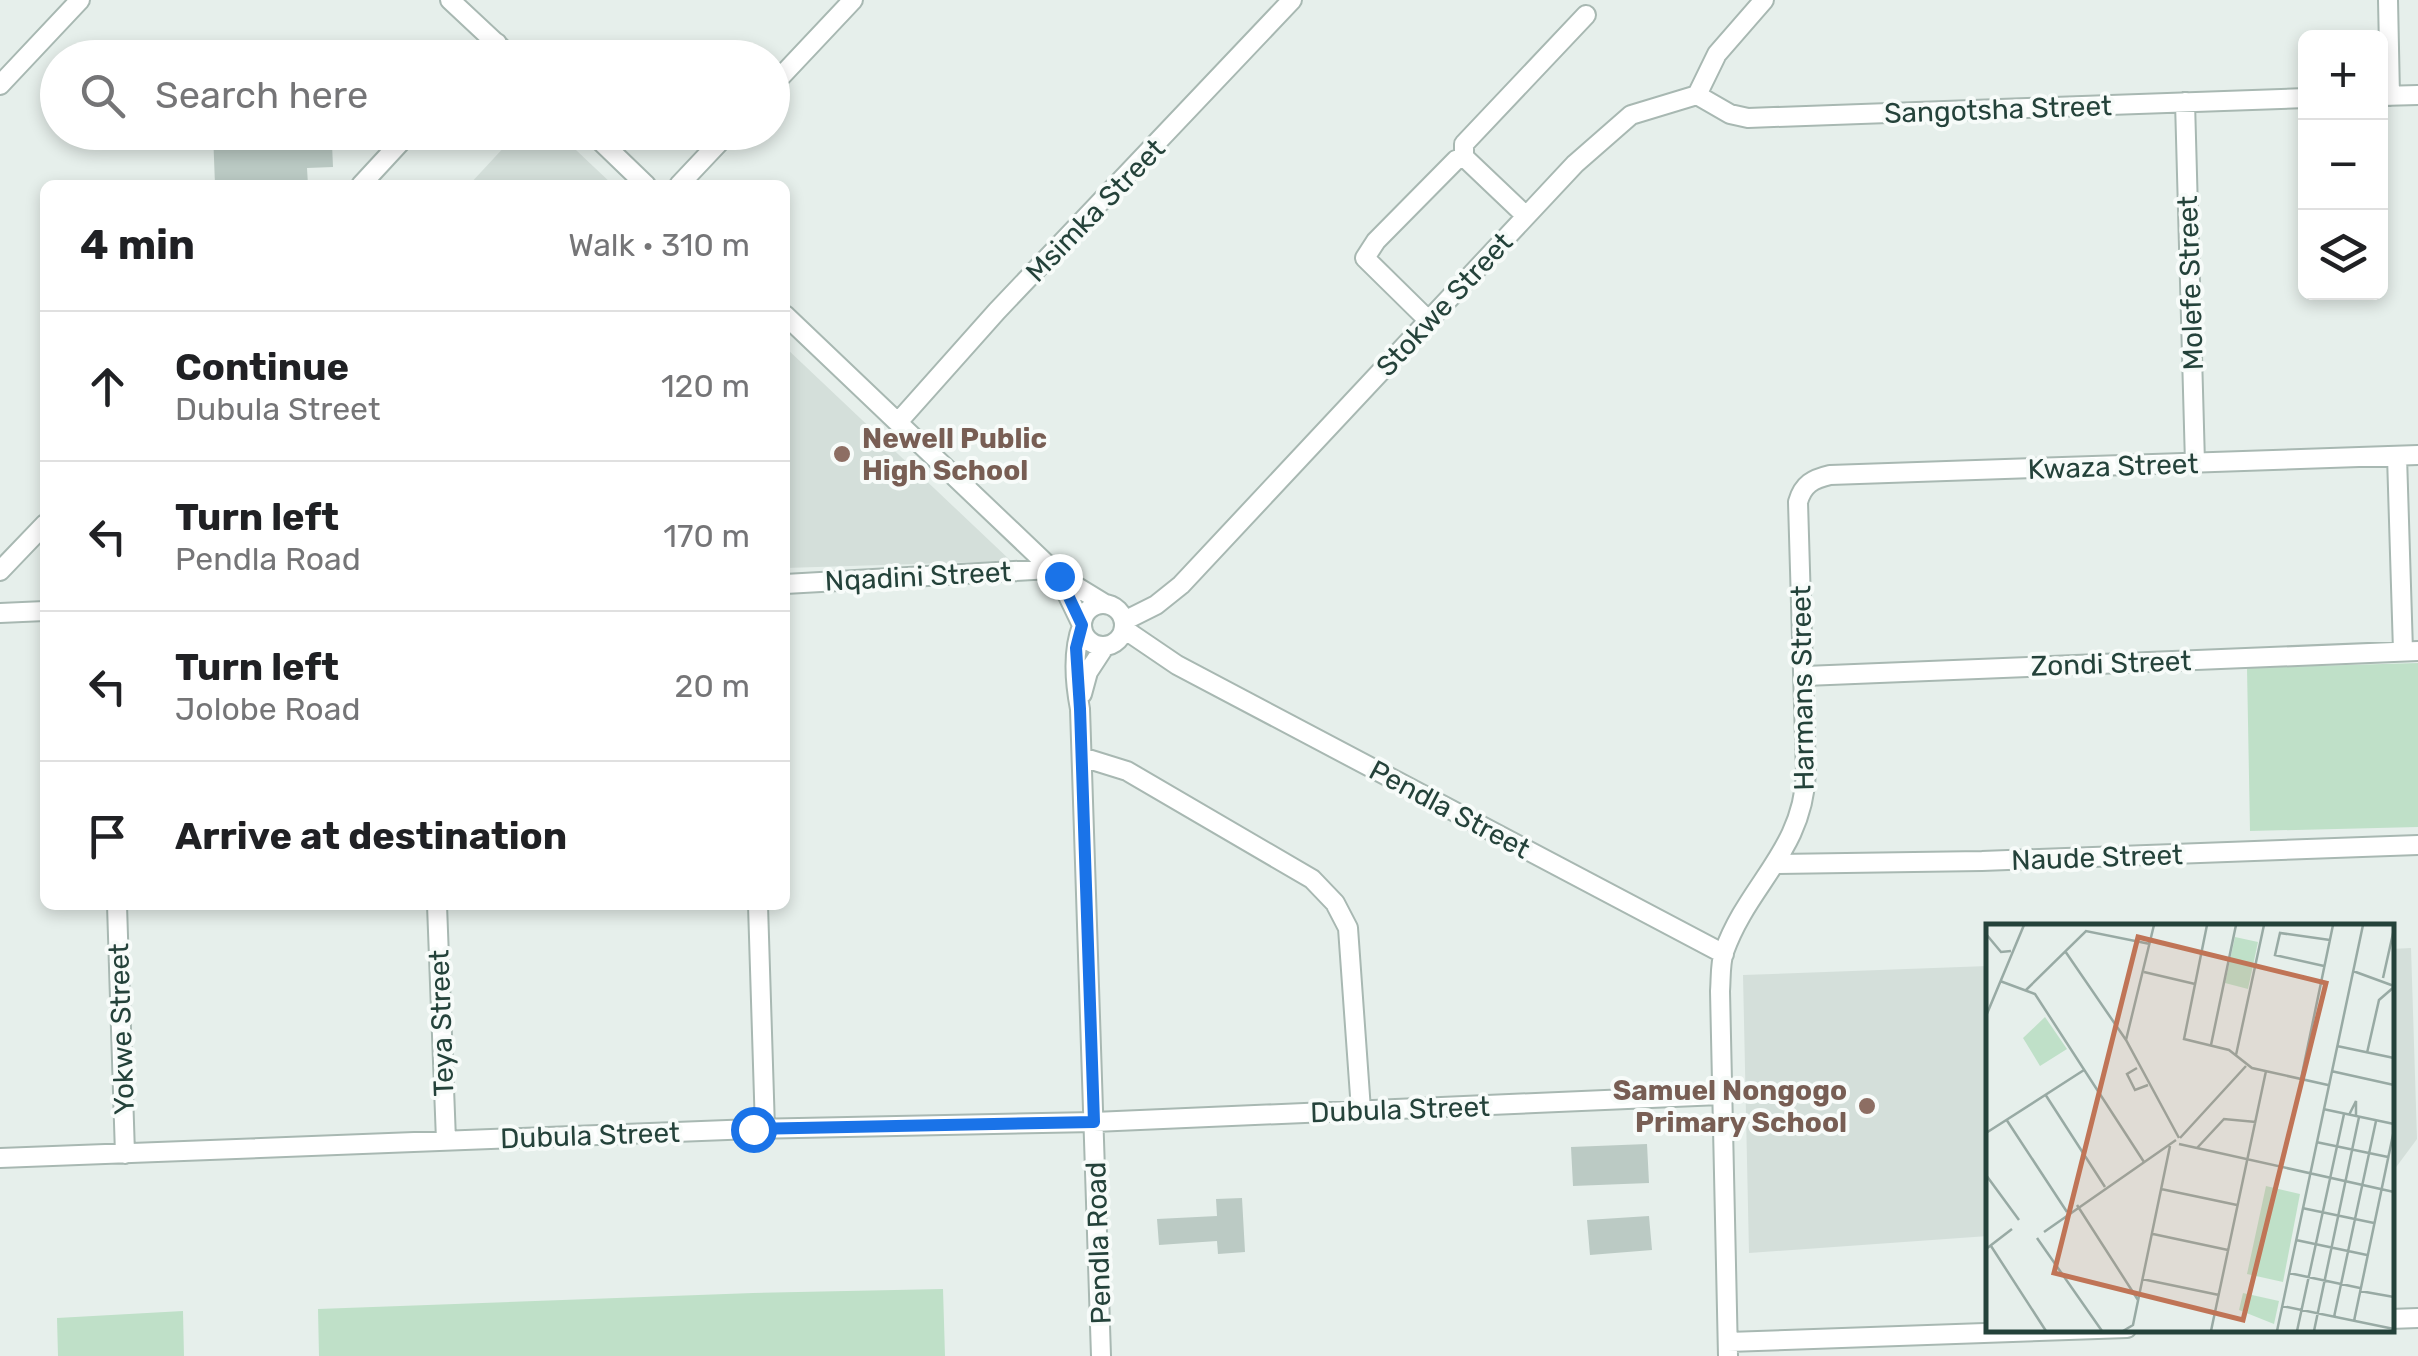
<!DOCTYPE html>
<meta charset="utf-8">
<style>
body{margin:0;font-family:Rubik,sans-serif;background:#f2f2f2;color:#202124}
.controls{position:absolute;right:30px;top:30px;display:grid;overflow:hidden;border-radius:15px;box-shadow:0 5px 15px #0003}
.controls button{width:90px;height:90px;display:grid;place-items:center;padding:0;border:0;border-bottom:2px solid #e0e0e0;background:#fff;color:#202124;font:50px sans-serif}
.stop{position:absolute;width:30px;height:30px;margin:-22px;border:8px solid #1a73e8;border-radius:50%;background:#fff}
.stop.end{background:#1a73e8;border-color:#fff;box-shadow:0 2px 10px #0008}
.list{margin:0;padding:0;list-style:none}
h2{display:flex;justify-content:space-between;align-items:center;height:130px;margin:0;padding:0 40px;font-size:42px}
h2 small{font-size:32px;font-weight:400;color:#757577}
.list li{display:grid;grid-template-columns:65px 1fr auto;gap:30px;align-items:center;box-sizing:border-box;height:150px;padding:0 40px;border-top:2px solid #e0e0e0}
.list b{display:block;font-size:38px;white-space:nowrap}
.list p{margin:0;font-size:32px;white-space:nowrap;color:#757577}
.list em{font-size:32px;font-style:normal;color:#757577}
.icon{flex:none;width:55px;height:55px;fill:none;stroke:currentColor;stroke-width:2;stroke-linecap:round;stroke-linejoin:round}
.map{position:relative;flex:none;width:2418px;height:1356px;overflow:hidden}
.search{position:absolute;background:#fff;box-shadow:0 5px 15px #0003;left:40px;top:40px;width:750px;height:110px;display:flex;align-items:center;gap:25px;box-sizing:border-box;padding:0 35px;border-radius:55px;color:#757577;font-size:38px}
.panel{position:absolute;background:#fff;box-shadow:0 5px 15px #0003;left:40px;top:180px;width:750px;height:730px;border-radius:15px}
.map>svg:first-child{display:block}
.built{fill:#d4dfda}
.green{fill:#bfe0c8}
.building{fill:#bbcac4}
.lines{fill:none;stroke-linecap:round;stroke-linejoin:round}
.minor-casing{stroke:#a8b8b2;stroke-width:22}
.minor{stroke:#fff;stroke-width:18}
.route{stroke:#1a73e8;stroke-width:12}
.education-dot{fill:#8d6e63;stroke:#f7fbf9;stroke-width:4}
.labels{text-anchor:middle;stroke-width:8;stroke-linejoin:round;paint-order:stroke}
.street-label{font-size:28px;fill:#24423a;stroke:#f7fbf9}
.education-label{font-size:28px;font-weight:bold;fill:#785e54;stroke:#f7fbf9;text-anchor:start}
.inset-road{fill:none;stroke:#98aaa4;stroke-width:2.5}
.view{fill:#c07456;fill-opacity:0.15;stroke:#c07456;stroke-width:5}
.inset-edge{fill:none;stroke:#24423a;stroke-width:5}
</style>
<div class="map">
<svg width="2418" height="1356" viewBox="0 0 2418 1356">
<rect width="100%" height="100%" fill="#e6efeb"/>
<!-- built -->
<path class="built" d="M518,132L558,133L613,185H469Z
M785,347L1011,561L785,568Z
M2411,948L2417,1139L2391,1174V949Z
M1988,966V1236L1749,1253L1743,975Z"/>
<!-- green -->
<path class="green" d="M2418,663V827L2250,831L2247,668Z
M943,1289L945,1356H319L318,1309L753,1293Z
M183,1311L184,1356H58L57,1318Z"/>
<!-- building -->
<path class="building" d="M213,132H304L305,146L332,144L333,167L307,168L308,185H215Z
M1647,1144L1649,1183L1573,1186L1571,1147Z
M1242,1198L1245,1252L1218,1254L1217,1241L1159,1245L1157,1219L1217,1216L1216,1199Z
M1649,1216L1652,1250L1590,1255L1587,1220Z"/>
<g class="lines">
<defs>
<path id="minor" d="M450,0L512,58
M2388,0L2390,96
M483,58L497,43
M0,85L80,0
M772,86L853,0
M1697,95L1730,114L1748,118L2306,98
M2381,96L2418,95
M2185,102L2195,463
M591,132L646,185
M1464,157V144L1586,15
M361,185L410,132
M679,185L729,132
M785,315L1059,576L1105,604
M1428,320L1365,258L1376,241L1456,160L1464,157L1526,216
M899,421L997,311L1292,0
M2397,456L2403,651
M0,571L45,524
M1059,577L1082,625
M785,584L1051,569
M1082 625a21 21 0 1 1 42 0a21 21 0 1 1-42 0Z
M0,613L45,611
M1124,621L1156,605L1181,585L1575,164L1631,115L1697,95L1717,54L1764,0
M1082,626C1072,652 1075,683 1080,709L1101,1356
M1124,629L1177,665L1724,954
M1805,676L2418,651
M1082,694L1088,672L1105,646
M1082,757L1127,771L1312,879L1335,903L1348,928L1361,1110
M1775,864L1982,861L2418,845
M117,905L125,1154
M437,905L446,1140
M758,905L765,1129
M0,1158L753,1129L1094,1122L1720,1095
M2390,1319L2418,1318
M1728,1342L2127,1328
M1728,1356L1720,991C1721,979 1720,963 1724,952C1748,884 1803,851 1806,773L1798,502C1803,484 1813,479 1830,475L2418,455"/>
</defs>
<!-- minor casing -->
<use href="#minor" class="minor-casing"/>
<!-- minor -->
<use href="#minor" class="minor"/>
</g>
<g class="lines">
<!-- route -->
<path class="route" d="M753,1129L1094,1122L1080,709L1076,648L1082,625L1059,576"/>
</g>
<!-- markers -->
<g class="education-dot">
<circle cx="842" cy="454" r="10"/>
<circle cx="1867" cy="1106" r="10"/>
</g>
<g class="labels">
<!-- street labels -->
<g class="street-label">
<text transform="translate(1998 109) rotate(-2)" y="10">Sangotsha Street</text>
<text transform="translate(1095 210) rotate(-46)" y="10">Msimka Street</text>
<text transform="translate(2190 283) rotate(-92)" y="10">Molefe Street</text>
<text transform="translate(1444 304) rotate(-47)" y="10">Stokwe Street</text>
<text transform="translate(2113 466) rotate(-2)" y="10">Kwaza Street</text>
<text transform="translate(918 576) rotate(-3)" y="10">Nqadini Street</text>
<text transform="translate(2111 663) rotate(-2)" y="10">Zondi Street</text>
<text transform="translate(1802 688) rotate(-91)" y="10">Harmans Street</text>
<text transform="translate(1450 809) rotate(28)" y="10">Pendla Street</text>
<text transform="translate(2097 857) rotate(-2)" y="10">Naude Street</text>
<text transform="translate(441 1023) rotate(-92)" y="10">Teya Street</text>
<text transform="translate(121 1029) rotate(-92)" y="10">Yokwe Street</text>
<text transform="translate(1400 1109) rotate(-2)" y="10">Dubula Street</text>
<text transform="translate(590 1135) rotate(-2)" y="10">Dubula Street</text>
<text transform="translate(1098 1243) rotate(-92)" y="10">Pendla Road</text>
</g>
<!-- education labels -->
<g class="education-label">
<text x="862" y="448">Newell Public<tspan x="862" dy="32">High School</tspan></text>
<text x="1847" y="1100" text-anchor="end">Samuel Nongogo<tspan x="1847" dy="32">Primary School</tspan></text>
</g>
</g>
<!-- overview -->
<g transform="translate(1986 924)">
<rect width="408" height="408" fill="#e6efeb"/>
<path d="M249,13L272,18L262,65L239,59ZM59,93L81,125L54,142L37,114ZM280,262L314,270L297,358L261,350ZM257,369L293,377L288,400L253,386Z" fill="#bfe0c8"/>
<path class="inset-road" d="M221,1L198,115L243,126L266,144L342,161M0,10L15,28L25,27M79,27L140,116L193,214M338,42L289,31L294,9L344,16M367,47L408,62M158,48L209,60M397,54L408,5M14,57L49,70L158,238M40,66L100,7L164,20M0,92L38,1M140,116L168,1M225,121L250,1M351,122L408,134M381,129L393,76L408,63M250,131L278,1M151,144L141,150L149,166L162,161M345,147L408,161M315,155L347,1M59,170L119,263M337,185L408,200M363,191L370,177V192M20,195L81,288M0,209L98,146M194,214L260,142M330,218L402,233M193,220L408,268M211,224L238,195L270,198M0,251L33,296M175,265L251,281M91,281L152,376M316,284L388,299M58,308L190,216M167,310L242,326M51,314L116,407M310,316L381,331M5,322L60,407M0,325L26,305M303,349L374,364M156,355L233,371M374,367L408,373M296,382L408,405M348,393L390,197M368,397L408,206M137,407L147,401L184,222M225,407L280,147M291,407L377,1M311,407L358,190M328,407L373,193"/>
<path class="view" d="M152,13L340,59L257,396L68,349Z"/>
<rect width="408" height="408" class="inset-edge"/>
</g>
</svg>
<div class="controls">
<button>+</button>
<button>−</button>
<button><svg class="icon" aria-label="layers" viewBox="0 0 24 24"><path d="M12 4l9 5-9 5-9-5zM3 14l9 5 9-5"/></svg></button>
</div>
<div class="stop" style="left:753px;top:1129px"></div>
<div class="stop end" style="left:1059px;top:576px"></div>
<div class="search"><svg class="icon" aria-label="search" viewBox="0 0 24 24"><circle cx="10" cy="10" r="6"/><path d="M15 15l6 6"/></svg>Search here</div>
<section class="panel">
<h2>4 min<small>Walk · 310 m</small></h2>
<ul class="list">
<li><svg class="icon" aria-label="ahead" viewBox="0 0 24 24"><path d="M12 20V5M6 11l6-6 6 6"/></svg><div><b>Continue</b><p>Dubula Street</p></div><em>120 m</em></li>
<li><svg class="icon" aria-label="left" viewBox="0 0 24 24"><path d="M17 20v-9H6M10 6l-5 5 5 5"/></svg><div><b>Turn left</b><p>Pendla Road</p></div><em>170 m</em></li>
<li><svg class="icon" aria-label="left" viewBox="0 0 24 24"><path d="M17 20v-9H6M10 6l-5 5 5 5"/></svg><div><b>Turn left</b><p>Jolobe Road</p></div><em>20 m</em></li>
<li><svg class="icon" aria-label="arrive" viewBox="0 0 24 24"><path d="M6 21V4h12l-3 4 3 4H6"/></svg><div><b>Arrive at destination</b></div></li>
</ul>
</section>
</div>
